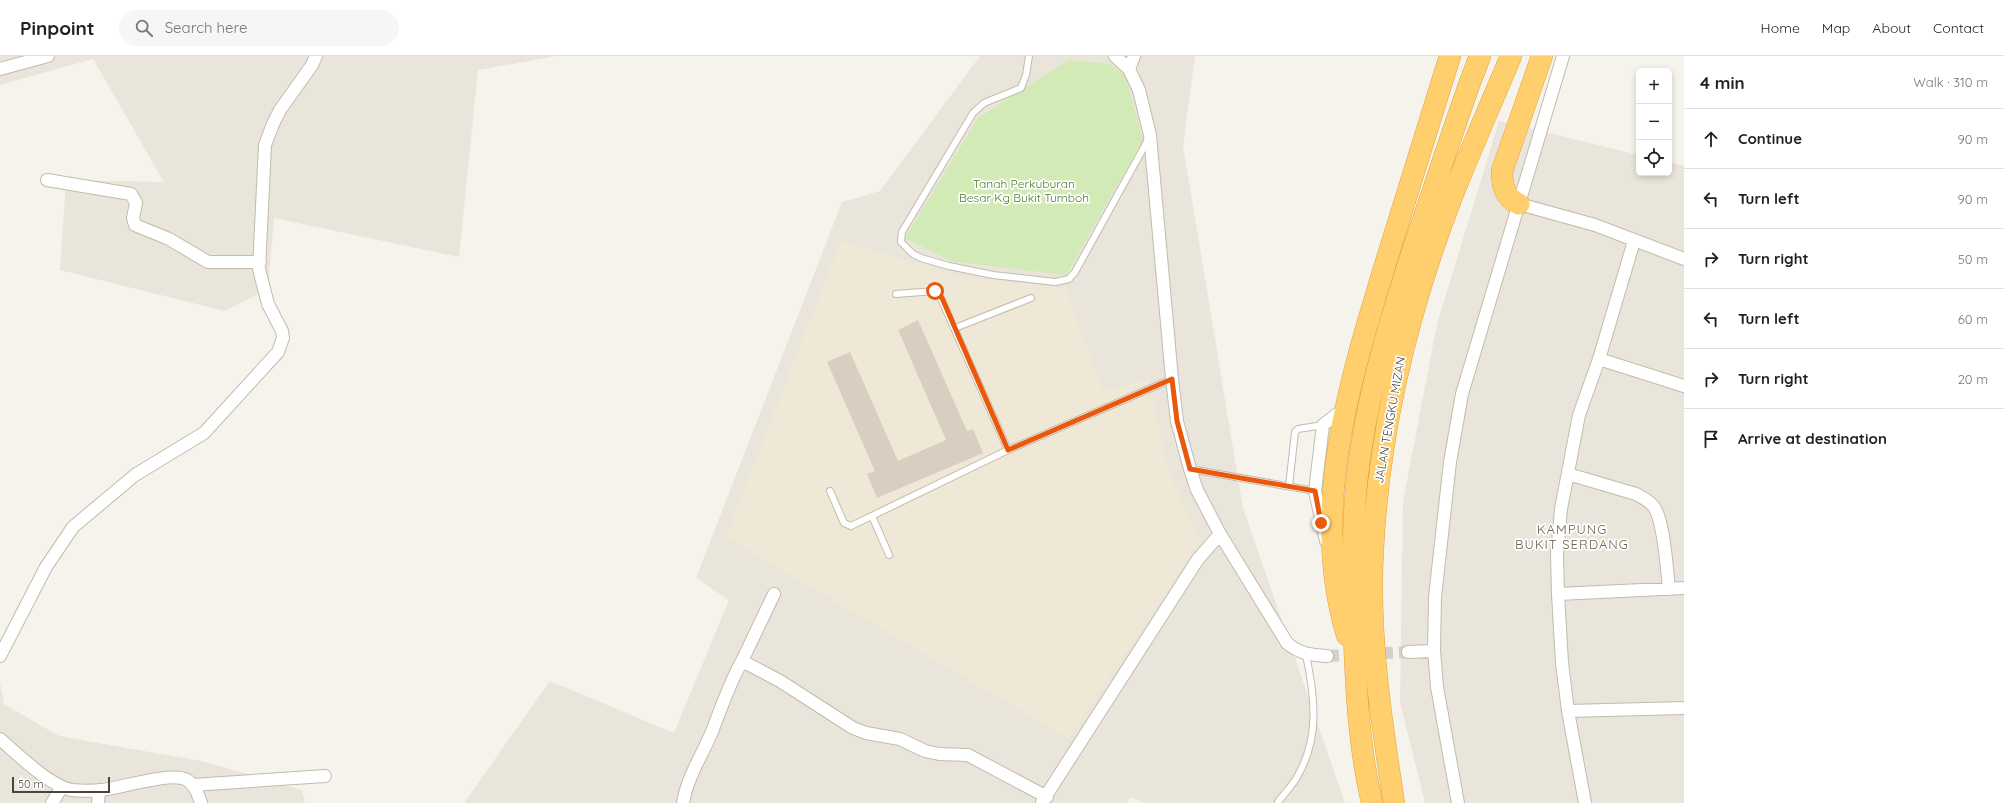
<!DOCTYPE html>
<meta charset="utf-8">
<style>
body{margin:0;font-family:Quicksand,sans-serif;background:#f6f6f6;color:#222}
.controls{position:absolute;right:12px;top:12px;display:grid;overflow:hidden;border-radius:6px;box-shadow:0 2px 6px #0003}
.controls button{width:36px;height:36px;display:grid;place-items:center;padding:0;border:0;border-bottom:1px solid #e0e0e0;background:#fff;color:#222;font:20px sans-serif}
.scale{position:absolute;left:12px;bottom:10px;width:98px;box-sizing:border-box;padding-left:4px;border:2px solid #4b4439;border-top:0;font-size:11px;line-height:14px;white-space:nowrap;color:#4b4439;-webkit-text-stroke:3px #fff;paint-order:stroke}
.stop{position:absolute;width:12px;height:12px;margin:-9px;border:3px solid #ea580c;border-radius:50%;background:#fff}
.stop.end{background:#ea580c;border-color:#fff;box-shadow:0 1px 4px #0008}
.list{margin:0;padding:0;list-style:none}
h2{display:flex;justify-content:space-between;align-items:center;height:52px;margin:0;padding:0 16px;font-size:17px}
h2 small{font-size:13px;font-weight:400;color:#767676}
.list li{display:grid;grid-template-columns:26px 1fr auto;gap:12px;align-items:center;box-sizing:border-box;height:60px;padding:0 16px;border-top:1px solid #e0e0e0}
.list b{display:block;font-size:15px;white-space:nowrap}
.list em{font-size:13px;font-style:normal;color:#767676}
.icon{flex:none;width:22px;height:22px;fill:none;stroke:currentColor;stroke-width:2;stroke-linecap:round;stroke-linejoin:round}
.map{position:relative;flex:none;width:1684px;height:747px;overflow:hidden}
header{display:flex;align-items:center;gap:24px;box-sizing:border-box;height:56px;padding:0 20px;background:#fff;border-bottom:1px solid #e0e0e0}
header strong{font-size:19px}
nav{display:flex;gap:22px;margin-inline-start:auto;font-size:14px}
.search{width:280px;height:36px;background:#f6f6f6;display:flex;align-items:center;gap:10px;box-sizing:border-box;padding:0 14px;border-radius:22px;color:#767676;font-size:15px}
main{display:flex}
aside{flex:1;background:#fff}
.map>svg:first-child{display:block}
.residential{fill:#eae5da}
.education{fill:#efe8d6}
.green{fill:#d2eab5}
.building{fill:#d8cfc1}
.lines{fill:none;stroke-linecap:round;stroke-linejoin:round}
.street-tunnel{stroke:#d4d0c8;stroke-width:12;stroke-dasharray:12 6;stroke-linecap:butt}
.lane-casing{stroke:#c2bbae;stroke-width:8}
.street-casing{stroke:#c2bbae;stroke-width:14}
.highway-casing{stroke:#e0a43c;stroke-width:22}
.lane{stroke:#fff;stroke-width:6}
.street{stroke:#fff;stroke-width:12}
.highway{stroke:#ffcf6e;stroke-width:21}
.route{stroke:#ea580c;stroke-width:5}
.labels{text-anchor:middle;stroke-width:3.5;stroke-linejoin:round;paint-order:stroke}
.park-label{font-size:12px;fill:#4a7f2a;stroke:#fff}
.street-label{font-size:12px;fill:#4b4439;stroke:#fff}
.neighbourhood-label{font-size:13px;letter-spacing:1px;fill:#6e6250;stroke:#fff}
</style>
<header>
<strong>Pinpoint</strong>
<div class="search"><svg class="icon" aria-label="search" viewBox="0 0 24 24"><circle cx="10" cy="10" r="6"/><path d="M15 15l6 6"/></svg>Search here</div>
<nav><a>Home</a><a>Map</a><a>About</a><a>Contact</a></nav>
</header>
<main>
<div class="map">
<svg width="1684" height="747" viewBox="0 0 1684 747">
<rect width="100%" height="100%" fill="#f6f3ec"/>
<!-- residential -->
<path class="residential" d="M0,0H557L478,14L459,201L274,162L268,233L225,255L60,214L66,124L164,126L93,3L0,29Z
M980,0H1195L1183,90L1243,452L1345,747H1144L1131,741L1127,747H464L550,625L674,677L729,544L696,522L842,146L880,135Z
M1499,65L1639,99V117H1669V106L1684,110V747H1425L1400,647L1403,446L1437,268Z
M0,626L4,648L59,680L206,706L302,734L305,747H0Z"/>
<!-- education -->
<path class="education" d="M841,185L963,221L1065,232L1103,335L1148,324L1170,420L1200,484L1069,683L726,481Z"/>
<!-- green -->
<path class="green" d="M1069,4L1110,8L1126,21L1143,84L1066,219L950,205L905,182L978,62Z"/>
<!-- building -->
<path class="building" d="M918,264L967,375L973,373L983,397L877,442L867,418L875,415L827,306L850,296L898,405L946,384L898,274Z"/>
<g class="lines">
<!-- street-tunnel -->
<path class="street-tunnel" d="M1327,600L1408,596"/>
<defs>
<path id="lane" d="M1029,0L1026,19L1021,32L984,47L973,57L902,176L901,186L913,198L921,202L949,210L993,219L1055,226L1069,223L1075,216L1149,82
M896,238L935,235L939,238L1008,394
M955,272L1031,242
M1190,413L1315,435
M1289,430L1295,376L1298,373L1323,369
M830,435L844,467L851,470L1008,394L1172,323
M872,460L889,499
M1278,746C1284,738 1292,730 1297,721C1320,682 1315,641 1306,599"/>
<path id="street" d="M1115,0L1129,13L1139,34L1150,79L1172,323L1177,365L1190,413L1197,434L1220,478L1287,587C1300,598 1311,599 1327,600
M0,13L48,0
M1129,13L1134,0
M47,124L131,138L136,147L133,162L135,169L169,183L208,206H260
M1519,148L1595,169L1684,203
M1599,303L1684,330
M1568,418L1636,438C1643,442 1650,445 1654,451C1664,465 1667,514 1669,533
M1326,485L1315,435L1323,369L1345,352
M774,538L742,605L780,625L853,672L866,677L900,683L925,695L939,698L968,699L1047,741
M1558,538L1684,532
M1408,596L1434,595
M0,600L46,511L73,471L135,419L204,377L278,296L283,282L282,275L268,248L259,213L265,89L273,68L280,54L312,9L316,0
M1568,655L1684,652
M0,683C17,698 50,730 72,734C81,735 93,735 102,734C121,732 172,715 187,724C195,729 198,738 201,747
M193,729L325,720
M1042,746L1198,503L1220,478
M52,747L62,731
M98,747L99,734
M683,747C687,722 701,701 711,678C721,653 729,628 742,605
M1458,747L1437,631L1434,595L1435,541L1450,406L1462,338L1563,0
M1585,747L1568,655L1562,607L1558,538L1557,499L1561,453L1579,359L1599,303L1634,185"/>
<path id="highway" d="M1519,148C1505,142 1502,130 1502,115L1542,0
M1347,579C1308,451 1352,317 1390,193C1410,129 1430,64 1450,0
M1372,747C1359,692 1356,634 1354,578C1353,516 1351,455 1361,393C1371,325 1392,259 1413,193C1432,138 1450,83 1469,29L1480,0
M1394,747C1381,663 1368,578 1373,493C1379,373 1408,255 1451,143C1470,95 1491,48 1511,0"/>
</defs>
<!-- lane casing -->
<use href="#lane" class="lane-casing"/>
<!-- street casing -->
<use href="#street" class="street-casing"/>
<!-- highway casing -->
<use href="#highway" class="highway-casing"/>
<!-- lane -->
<use href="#lane" class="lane"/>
<!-- street -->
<use href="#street" class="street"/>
<!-- highway -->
<use href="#highway" class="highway"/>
</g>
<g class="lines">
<!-- route -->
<path class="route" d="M935,235L942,242L1008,394L1172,323L1177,365L1190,413L1315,435L1321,467"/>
</g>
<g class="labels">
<!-- park labels -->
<g class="park-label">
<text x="1024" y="132">Tanah Perkuburan<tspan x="1024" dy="14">Besar Kg Bukit Tumboh</tspan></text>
</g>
<!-- street labels -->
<g class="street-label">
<text transform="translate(1390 364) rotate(-80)" y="4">JALAN TENGKU MIZAN</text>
</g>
<!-- neighbourhood labels -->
<g class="neighbourhood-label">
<text x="1572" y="478">KAMPUNG<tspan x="1572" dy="15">BUKIT SERDANG</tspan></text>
</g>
</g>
</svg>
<div class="controls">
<button>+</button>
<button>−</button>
<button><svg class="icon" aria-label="locate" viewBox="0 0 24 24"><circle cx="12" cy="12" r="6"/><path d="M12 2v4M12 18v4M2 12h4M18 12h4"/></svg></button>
</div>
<div class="scale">50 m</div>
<div class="stop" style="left:935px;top:235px"></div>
<div class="stop end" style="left:1321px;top:467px"></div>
</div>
<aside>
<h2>4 min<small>Walk · 310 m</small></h2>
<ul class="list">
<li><svg class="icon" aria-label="ahead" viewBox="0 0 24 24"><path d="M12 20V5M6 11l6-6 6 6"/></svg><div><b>Continue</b></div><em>90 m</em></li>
<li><svg class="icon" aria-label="left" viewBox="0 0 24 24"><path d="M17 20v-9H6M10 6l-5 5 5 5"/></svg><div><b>Turn left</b></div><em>90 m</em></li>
<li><svg class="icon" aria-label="right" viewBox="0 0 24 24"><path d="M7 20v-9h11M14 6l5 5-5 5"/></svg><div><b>Turn right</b></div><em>50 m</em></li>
<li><svg class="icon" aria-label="left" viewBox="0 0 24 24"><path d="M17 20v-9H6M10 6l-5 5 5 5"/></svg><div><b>Turn left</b></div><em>60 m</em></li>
<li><svg class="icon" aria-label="right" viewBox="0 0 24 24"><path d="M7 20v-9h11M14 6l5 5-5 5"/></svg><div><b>Turn right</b></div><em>20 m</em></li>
<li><svg class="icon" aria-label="arrive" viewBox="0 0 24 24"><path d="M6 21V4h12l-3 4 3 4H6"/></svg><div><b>Arrive at destination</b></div></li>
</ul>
</aside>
</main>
